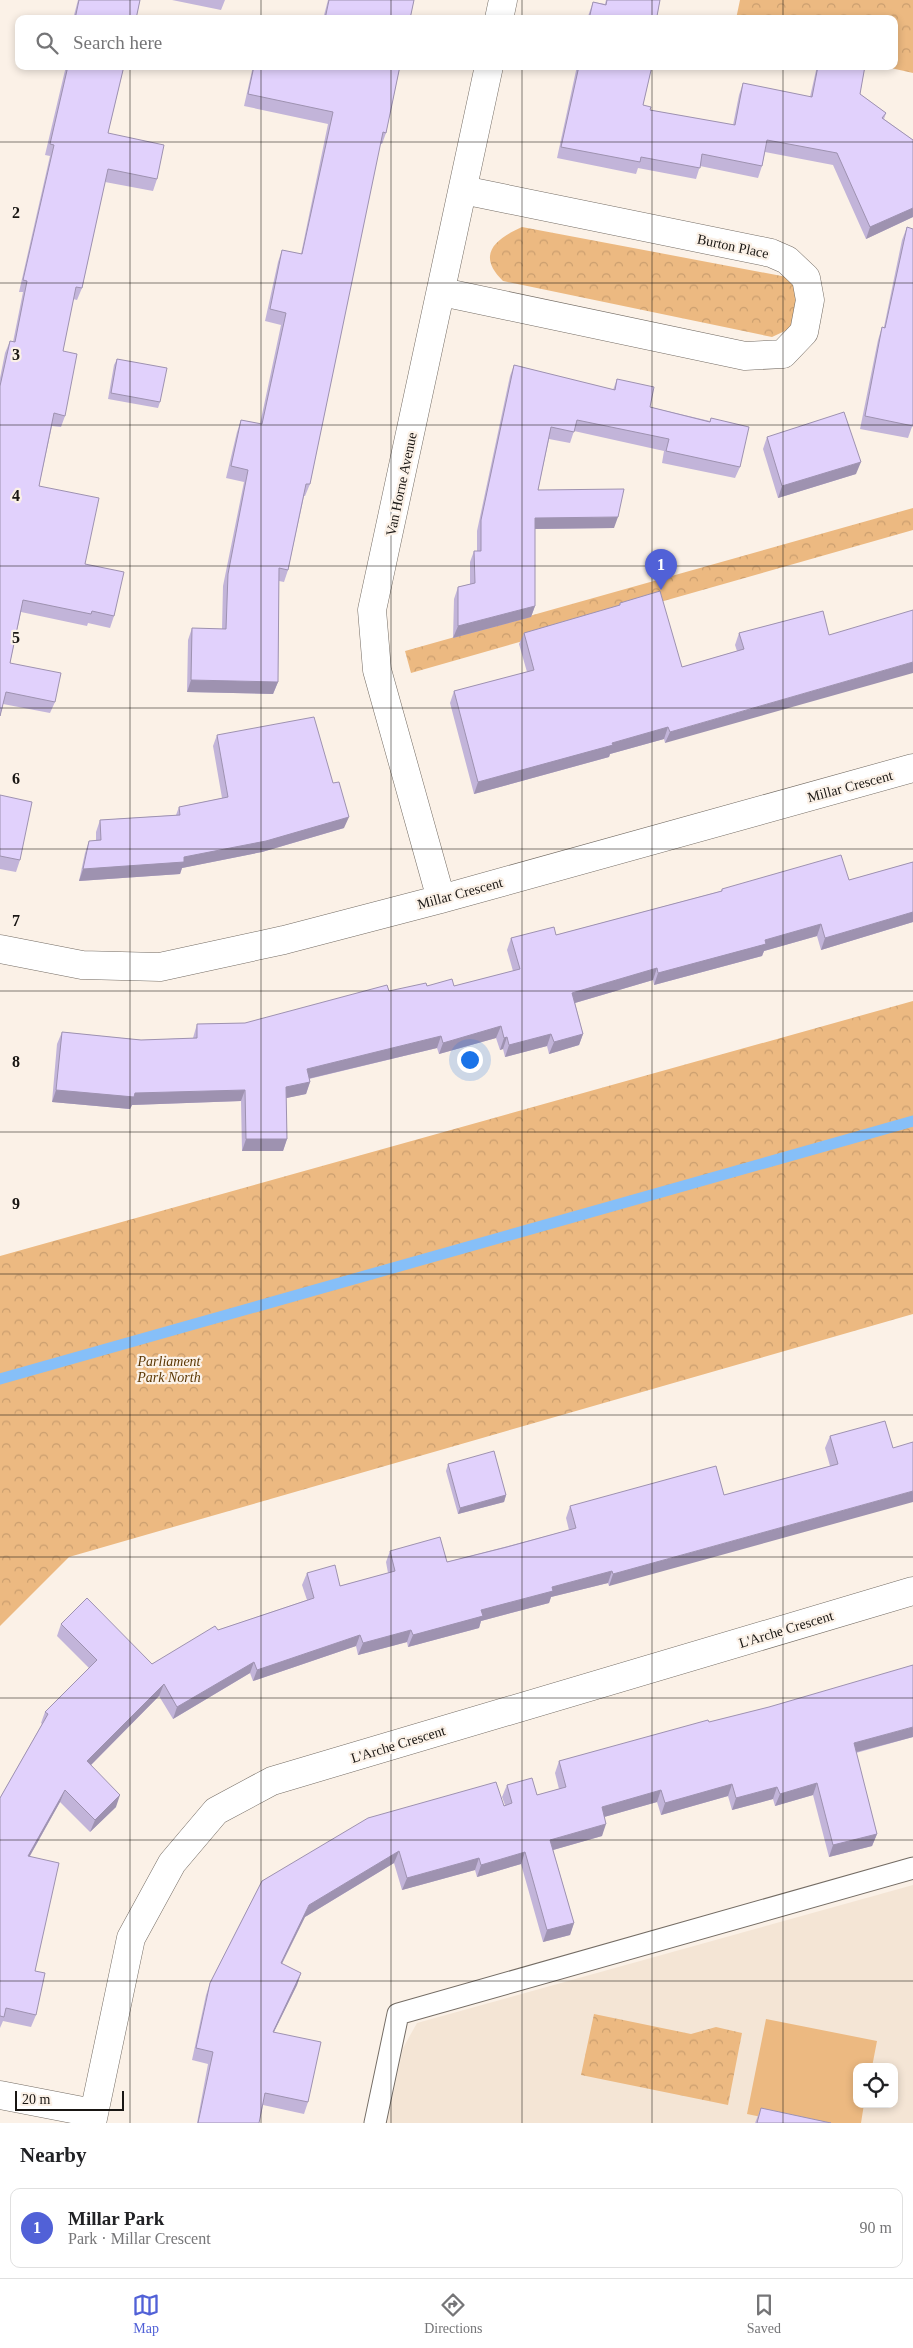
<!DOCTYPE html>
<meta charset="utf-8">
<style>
body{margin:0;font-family:Georgia,serif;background:#f2f2f2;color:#202124}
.controls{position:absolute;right:15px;bottom:15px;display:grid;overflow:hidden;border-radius:10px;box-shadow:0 2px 8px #0003}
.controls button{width:45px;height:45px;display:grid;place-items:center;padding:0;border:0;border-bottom:1px solid #e0e0e0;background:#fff;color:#202124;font:25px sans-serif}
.scale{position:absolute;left:15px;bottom:12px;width:109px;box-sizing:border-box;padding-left:5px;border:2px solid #191613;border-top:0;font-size:14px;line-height:18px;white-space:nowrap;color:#191613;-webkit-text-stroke:4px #fbf1e7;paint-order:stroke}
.you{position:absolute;left:469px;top:1059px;width:18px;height:18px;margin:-12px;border:4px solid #fff;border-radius:50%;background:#1a73e8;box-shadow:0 0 0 8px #1a73e833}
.badge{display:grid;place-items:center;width:32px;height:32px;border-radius:50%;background:#5161d7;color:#fff;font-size:16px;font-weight:700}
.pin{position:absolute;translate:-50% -41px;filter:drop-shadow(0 1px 2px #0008)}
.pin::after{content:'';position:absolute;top:26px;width:18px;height:15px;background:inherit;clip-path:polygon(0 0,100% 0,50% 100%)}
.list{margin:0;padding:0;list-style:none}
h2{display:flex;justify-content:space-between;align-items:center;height:65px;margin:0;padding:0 20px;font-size:21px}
h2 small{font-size:16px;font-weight:400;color:#757577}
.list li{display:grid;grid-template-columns:32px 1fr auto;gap:15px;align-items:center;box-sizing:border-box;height:80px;margin:0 10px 10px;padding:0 10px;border:1px solid #e0e0e0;border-radius:10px}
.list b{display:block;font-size:19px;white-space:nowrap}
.list p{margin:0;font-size:16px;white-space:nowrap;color:#757577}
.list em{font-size:16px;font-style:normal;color:#757577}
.icon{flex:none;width:28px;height:28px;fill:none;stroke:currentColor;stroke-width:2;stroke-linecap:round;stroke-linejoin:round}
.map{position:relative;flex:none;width:913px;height:2123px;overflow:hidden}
.search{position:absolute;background:#fff;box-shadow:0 2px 8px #0003;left:15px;right:15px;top:15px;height:55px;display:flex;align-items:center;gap:12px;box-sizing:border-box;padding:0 18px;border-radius:10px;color:#757577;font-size:19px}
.sheet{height:155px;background:#fff}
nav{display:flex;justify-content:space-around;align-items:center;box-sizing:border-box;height:70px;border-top:1px solid #e0e0e0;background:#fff;font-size:14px;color:#757577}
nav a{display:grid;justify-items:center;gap:2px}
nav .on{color:#5161d7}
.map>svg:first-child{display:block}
.built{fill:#f4e5d5;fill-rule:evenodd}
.park{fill:url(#park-crowns)}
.garden{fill:#ecb981}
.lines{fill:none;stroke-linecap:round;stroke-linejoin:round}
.stream{stroke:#86bff8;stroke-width:11}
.service-casing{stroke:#746c64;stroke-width:23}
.minor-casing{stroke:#746c64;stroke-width:29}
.service{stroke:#fff;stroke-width:21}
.minor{stroke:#fff;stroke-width:28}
.wall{fill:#c2b4d9}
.shaded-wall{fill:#9e92b0}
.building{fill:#e1d1fc;stroke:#9e92b0}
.grid{fill:none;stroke:#191613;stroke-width:1;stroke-opacity:0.55}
.labels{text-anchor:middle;stroke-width:4.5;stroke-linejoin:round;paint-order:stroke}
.street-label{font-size:14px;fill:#191613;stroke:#fbf1e7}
.park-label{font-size:14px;font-style:italic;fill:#5c3805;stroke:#fbf1e7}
.grid-label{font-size:16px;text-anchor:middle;font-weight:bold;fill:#191613;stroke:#fbf1e7;stroke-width:4.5;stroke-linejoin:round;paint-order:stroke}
</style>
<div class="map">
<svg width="913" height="2123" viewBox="0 0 913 2123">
<defs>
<pattern id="park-crowns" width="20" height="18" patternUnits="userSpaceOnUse" patternTransform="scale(1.25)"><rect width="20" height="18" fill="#ecb981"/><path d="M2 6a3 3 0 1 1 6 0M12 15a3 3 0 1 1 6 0" fill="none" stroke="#ca9e6f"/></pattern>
</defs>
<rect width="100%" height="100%" fill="#fbf1e7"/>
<!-- built -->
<path class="built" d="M913,1885V2123H387L403,2048L417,2023ZM857,2067H894V2104H857Z"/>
<!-- park -->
<path class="park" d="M740,0H913V73L882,66H894V19H736Z
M522,227L787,277L797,289V319L787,330L772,337L503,281C476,255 495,239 522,227Z
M913,508V530L411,673L405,651Z
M913,1001V1314L69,1557L0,1626V1256Z
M594,2014L691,2034L716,2027L742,2033L728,2105L581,2075Z"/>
<!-- garden -->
<path class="garden" d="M766,2019L877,2041L872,2067H857V2104H864L861,2123H792L747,2114Z"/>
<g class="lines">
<!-- stream -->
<path class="stream" d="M0,1379L913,1121"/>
<defs>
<path id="service" d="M375,2123L398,2014L913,1868"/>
<path id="minor" d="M499,19L503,0
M442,292L745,356L783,354L804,332L810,300L806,278L787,260L771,253L463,190
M441,899L377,670L372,610L489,66
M0,949L82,965L160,967L284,940L441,899L913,768
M0,2095L93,2113
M92,2123L131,1938L172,1863L216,1811L272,1781L913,1591"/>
</defs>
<!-- service casing -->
<use href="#service" class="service-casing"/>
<!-- minor casing -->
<use href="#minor" class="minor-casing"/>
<!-- service -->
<use href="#service" class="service"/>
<!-- minor -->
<use href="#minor" class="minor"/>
</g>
<!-- wall -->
<path class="wall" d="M78,0H140L136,19H73Z
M172,0H225L221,10Z
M328,0H414L410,19H323Z
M606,0H660L657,16L662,19H587L593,2L605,4Z
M66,66H124L108,133L157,179L153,191L105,182L82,288L77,300L73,299L63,351L65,416L61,427L52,426L39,486L85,564L114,616L110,628L88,623L87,626L21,612L10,663L55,702L50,713L3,704L0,716V378L5,353L10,341L13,342L23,292H19L50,156L45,155Z
M253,66H400L386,133L382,144H380L310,484L305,496H304L288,570L284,582L279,581L278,682L273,694L187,692L188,640L192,628L222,629L223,586L244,482L226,478L237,432L241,420L260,424L281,325L265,321L278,262L282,250L301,254L328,124L244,106Z
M577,66H652L643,105L650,110L733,125L739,95L743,83L810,97L817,66H865L860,94L886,113L884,119L913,140V217L866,239L833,165L765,152L762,166L758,178L700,166L696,179L638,168L636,174L557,158Z
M907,227L913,424L908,438L860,429L878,340L882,327H884L902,240Z
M117,359L160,402L158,408L108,399L114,365Z
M514,365L613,390L617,379L650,407L710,421L711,418L740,467L735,478L662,463L664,451L574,431L570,443L549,439L538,490L614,528L535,529V606L531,617L453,638L454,599L458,587L470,584V562L474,551H477V531L510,376Z
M767,437L856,474L778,498L763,449Z
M620,603L682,667L737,651L735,645L739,633L823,611L665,743L664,739L610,754L609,757L474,794L450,703L454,691L527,672L519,644L524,633L619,606Z
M217,735L344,828L262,852L182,868L180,874L79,881L85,853L89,841H96V832L100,820L176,815L179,807L222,798L213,746Z
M0,795L20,860L16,872L0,869Z
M913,862V924V922L821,950L817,936L764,951L762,956L654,985L653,980L575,1003L583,1034L579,1045L549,1054L547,1046L505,1057L503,1049L500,1050L496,1038L439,1054L437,1048L309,1079L310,1082L306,1094L286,1098L287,1139L283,1151H242L241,1101L132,1105L130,1109L52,1102L57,1044L62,1032L141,1040L193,1038L197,1024L245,1023L389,991L427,986H454L513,971L507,950L511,938L556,935L721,891L722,889L849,880Z
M830,1436L893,1448L609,1586L608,1583L551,1597L549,1603L481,1621L479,1628L408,1647L407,1642L358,1655L356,1646L253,1681L250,1673L173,1719L159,1696L91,1765L116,1807L90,1832L60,1802L30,1856L35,1971L36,2015L31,2027L3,2021L0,2028V1798L42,1724L41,1723L45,1712L89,1668L57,1636L61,1624L152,1664L218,1630L307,1600L302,1585L307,1573L340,1586L388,1573L386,1562L390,1551L447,1562L569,1530L566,1518L570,1506L724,1495L830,1466L825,1448Z
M448,1464L506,1495L504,1502L458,1514L446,1471Z
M709,1722L913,1737L856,1753L877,1834L872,1846L829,1857L813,1795L775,1806L773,1799L732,1810L728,1796L661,1815L657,1802L604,1817L602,1836L553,1850L574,1923L570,1935L543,1942L521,1864L477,1877L475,1870L402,1890L394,1863L305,1917L282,1964L301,1973L297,1985L274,2032L308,2102L304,2114L263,2105L259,2123H197L208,2064L192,2060L206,1995L210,1983L262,1881L505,1805L502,1797L507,1785L537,1795L559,1789L555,1773L559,1761Z
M761,2108L831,2123H755Z"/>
<!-- shaded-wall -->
<path class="shaded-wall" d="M913,208V217L866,239L870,227Z
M861,462L856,474L778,498L782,486Z
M618,517L614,528L531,529L535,518Z
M535,606L531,617L453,638L458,626Z
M913,662V673L665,743L670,732Z
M191,680L278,682L273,694L187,692Z
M668,727L664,739L610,754L609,757L474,794L478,782L612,743Z
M349,817L344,828L262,852L182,868L180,874L79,881L83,869L184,857Z
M913,912V922L821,950L825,938Z
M821,924L817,936L764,951L762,956L654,985L658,973L765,940Z
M657,968L653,980L568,1005L572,993Z
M501,1026L496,1038L439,1054L443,1043Z
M551,1034L547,1046L505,1057L509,1045Z
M583,1034L579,1045L549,1054L554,1042Z
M441,1036L437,1048L303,1080L307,1069Z
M507,1037L503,1049L500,1050L504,1038Z
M310,1082L306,1094L282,1099L286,1087Z
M56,1090L135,1093L245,1090L241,1101L132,1105L130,1109L52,1102Z
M246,1139H287L283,1151H242Z
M913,1491V1502L609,1586L613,1574Z
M506,1495L504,1502L458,1514L460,1508Z
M612,1571L608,1583L551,1597L549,1603L481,1621L479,1628L408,1647L413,1635L481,1610L552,1587Z
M411,1630L407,1642L358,1655L363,1643Z
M360,1635L356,1646L253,1681L257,1670Z
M254,1662L250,1673L173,1719L177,1707Z
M164,1684L159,1696L83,1773L87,1761Z
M913,1727V1737L849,1754L854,1743Z
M817,1783L813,1795L775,1806L780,1794Z
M732,1784L728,1796L661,1815L665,1803Z
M777,1787L773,1799L732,1810L736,1798Z
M65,1790L60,1802L23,1868L28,1856Z
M661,1790L657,1802L597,1819L602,1807Z
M120,1795L116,1807L90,1832L95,1820Z
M606,1824L602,1836L546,1852L550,1840Z
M877,1834L872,1846L829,1857L833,1845Z
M399,1851L394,1863L305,1917L276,1975L281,1963L309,1905Z
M525,1852L521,1864L477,1877L481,1865Z
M479,1858L475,1870L402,1890L407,1878Z
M574,1923L570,1935L543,1942L547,1930Z
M301,1973L297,1985L268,2044L273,2032Z"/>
<!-- building -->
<path class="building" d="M79,0H140L136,19H75Z
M329,0H414L410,19H325Z
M607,0H660L657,16L663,17L662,19H589L593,2L606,5Z
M68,66H124L108,133L164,145L157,179L108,169L82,288L76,287L63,351L77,354L65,416L54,413L39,486L99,498L85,564L124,572L114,616L92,611L91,614L23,600L10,663L61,673L55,702L6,692L0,716V386L10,341L15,342L27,281L23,280L54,145L50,144Z
M254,66H299L303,67V66H400L386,133L383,132L310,484H306L288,570L279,568L278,682L191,680L192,628L226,629L228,574L248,470L231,466L241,420L262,424L286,313L270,309L282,250L302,254L333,112L248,94Z
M579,66H652L643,105L651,107L650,110L735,125L743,83L812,97L818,66H865L860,94L886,113L882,118L913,140V208L870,227L837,153L767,140L762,166L702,154L700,168L641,157L640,162L561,147Z
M907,227L913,229V426L865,416L882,327L885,328Z
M117,359L167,368L160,402L111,393Z
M514,365L615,390L617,379L654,387L650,407L710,422L711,418L749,427L740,467L666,451L669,439L577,420L574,432L551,427L538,490L624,489L618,517L535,518V606L458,626V587L475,583L474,551H481V520Z
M844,412L861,462L782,486L767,437Z
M660,591L682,667L744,649L739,633L823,611L829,635L913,610V662L670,732L668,727L612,743L613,745L478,782L454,691L534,670L524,633L620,605V603Z
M314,717L333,783L339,782L349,817L266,841L184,857V862L83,869L89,841L101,840L100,820L180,815L179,807L228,797L217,735Z
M0,795L32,802L20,860L0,856Z
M841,855L849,880L913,862V912L825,938L821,924L765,940L766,944L658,973L657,968L572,993L583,1034L554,1042L551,1034L509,1045L507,1037L504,1038L501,1026L443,1043L441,1036L307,1069L310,1082L286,1087L287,1139H246L245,1090L135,1093L134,1097L56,1090L62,1032L141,1040L197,1038V1024L245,1023L387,985L389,991L426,983L427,986L452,979L454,986L520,969L511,938L554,927L556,935L722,891V889Z
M885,1421L893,1448L913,1442V1491L613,1574L612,1571L552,1587L553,1591L481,1610L483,1616L413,1635L411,1630L363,1643L360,1635L257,1670L254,1662L177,1707L164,1684L87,1761L120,1795L95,1820L65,1790L28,1856L59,1863L35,1971L45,1973L36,2015L6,2008L4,2017L0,2016V1798L48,1714L45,1712L97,1660L61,1624L87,1598L152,1664L215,1626L218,1630L314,1598L307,1573L335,1565L340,1586L395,1571L390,1551L440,1537L447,1562L507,1547L576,1528L570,1506L716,1466L724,1495L838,1464L830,1436Z
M494,1451L506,1495L460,1508L448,1464Z
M913,1665V1727L854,1743L877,1834L833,1845L817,1783L780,1794L777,1787L736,1798L732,1784L665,1803L661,1790L602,1807L606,1824L550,1840L574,1923L547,1930L525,1852L481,1865L479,1858L407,1878L399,1851L309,1905L281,1963L301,1973L273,2032L321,2042L308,2102L265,2093L259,2123H198L213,2052L196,2048L210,1983L262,1881L368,1818L496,1782L504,1806L512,1803L507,1785L532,1778L537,1795L566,1787L559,1761L708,1720L709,1722L769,1707Z
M761,2108L831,2123H757Z"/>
<!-- grid -->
<path class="grid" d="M130,0V19M261,0V19M391,0V19M522,0V19M652,0V19M783,0V19M130,66V2123M261,66V2123M391,66V2123M522,66V2123M652,66V2123M783,66V2123M0,142H913M0,283H913M0,425H913M0,566H913M0,708H913M0,849H913M0,991H913M0,1132H913M0,1274H913M0,1415H913M0,1557H913M0,1698H913M0,1840H913M0,1981H913"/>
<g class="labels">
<!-- street labels -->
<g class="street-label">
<text transform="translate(733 246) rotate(12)" y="5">Burton Place</text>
<text transform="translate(401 484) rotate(-78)" y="5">Van Horne Avenue</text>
<text transform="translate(850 786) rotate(-15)" y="5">Millar Crescent</text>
<text transform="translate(460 893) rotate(-15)" y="5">Millar Crescent</text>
<text transform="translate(786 1629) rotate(-17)" y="5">L'Arche Crescent</text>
<text transform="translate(398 1744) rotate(-17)" y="5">L'Arche Crescent</text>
</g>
<!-- park labels -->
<g class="park-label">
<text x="169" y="1366">Parliament<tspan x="169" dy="16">Park North</tspan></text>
</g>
</g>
<g class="grid-label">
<text x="16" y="218">2</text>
<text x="16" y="360">3</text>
<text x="16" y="501">4</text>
<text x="16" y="643">5</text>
<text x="16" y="784">6</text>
<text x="16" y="926">7</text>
<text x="16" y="1067">8</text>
<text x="16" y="1209">9</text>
</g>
</svg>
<div class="controls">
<button><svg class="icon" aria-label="locate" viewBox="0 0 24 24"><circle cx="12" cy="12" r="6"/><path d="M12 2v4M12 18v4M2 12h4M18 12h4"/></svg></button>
</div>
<div class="scale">20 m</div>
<div class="you"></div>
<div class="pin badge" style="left:661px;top:590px">1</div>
<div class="search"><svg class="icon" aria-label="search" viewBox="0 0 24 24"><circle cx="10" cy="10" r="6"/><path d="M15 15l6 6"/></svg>Search here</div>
</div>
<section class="sheet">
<h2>Nearby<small></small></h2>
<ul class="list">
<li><span class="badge">1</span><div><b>Millar Park</b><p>Park · Millar Crescent</p></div><em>90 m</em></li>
</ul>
</section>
<nav>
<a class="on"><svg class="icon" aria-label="map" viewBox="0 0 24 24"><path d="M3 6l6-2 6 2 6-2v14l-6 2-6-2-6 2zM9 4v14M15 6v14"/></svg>Map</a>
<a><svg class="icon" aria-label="directions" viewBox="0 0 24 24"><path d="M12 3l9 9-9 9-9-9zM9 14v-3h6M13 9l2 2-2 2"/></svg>Directions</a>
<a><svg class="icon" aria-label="saved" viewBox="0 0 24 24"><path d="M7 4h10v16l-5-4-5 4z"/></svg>Saved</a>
</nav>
